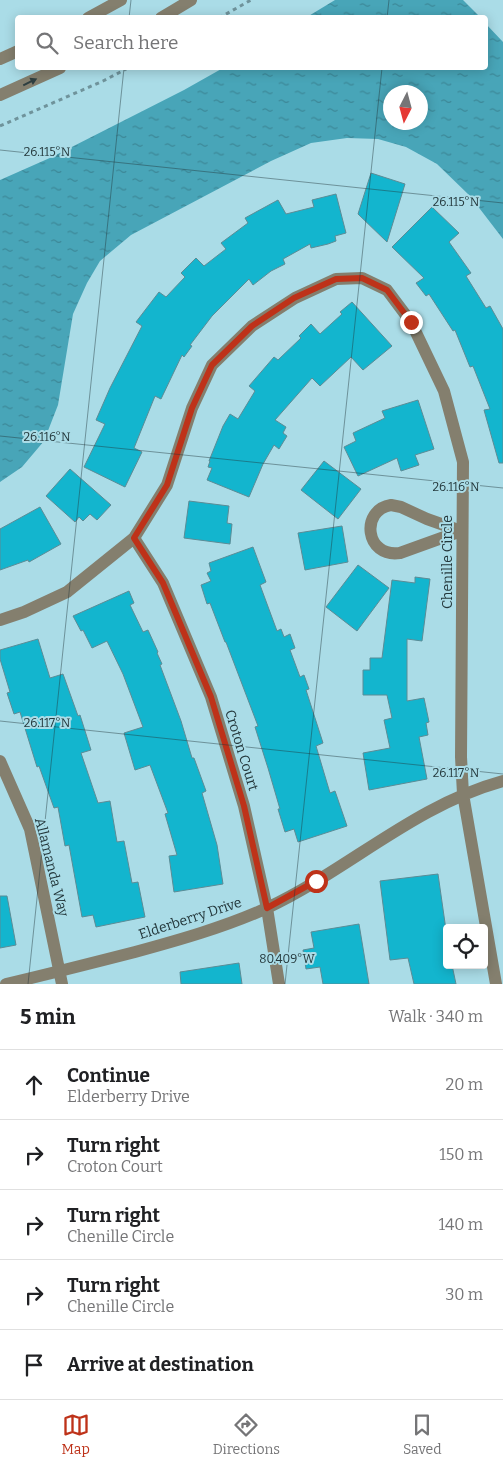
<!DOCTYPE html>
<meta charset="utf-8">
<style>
body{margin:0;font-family:Bitter,serif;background:#f6f6f6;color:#202124}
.controls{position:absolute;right:15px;bottom:15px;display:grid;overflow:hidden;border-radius:5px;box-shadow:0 2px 12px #0003}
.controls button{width:45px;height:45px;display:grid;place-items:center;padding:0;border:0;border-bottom:1px solid #e0e0e0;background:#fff;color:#202124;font:25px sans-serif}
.compass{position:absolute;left:383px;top:85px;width:45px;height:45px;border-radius:50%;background:#fff;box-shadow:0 2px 12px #0003;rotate:186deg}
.stop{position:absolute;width:15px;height:15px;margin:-11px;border:4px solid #be3219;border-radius:50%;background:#fff}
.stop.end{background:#be3219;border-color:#fff;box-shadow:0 1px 5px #0008}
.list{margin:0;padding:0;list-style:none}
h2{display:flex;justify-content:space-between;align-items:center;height:65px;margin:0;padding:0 20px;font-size:21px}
h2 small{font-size:16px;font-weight:400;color:#757577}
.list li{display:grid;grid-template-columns:32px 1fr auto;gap:15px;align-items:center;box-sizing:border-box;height:70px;padding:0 20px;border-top:1px solid #e0e0e0}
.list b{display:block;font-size:19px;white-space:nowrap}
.list p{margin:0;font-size:16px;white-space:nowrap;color:#757577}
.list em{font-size:16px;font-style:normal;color:#757577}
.icon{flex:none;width:28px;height:28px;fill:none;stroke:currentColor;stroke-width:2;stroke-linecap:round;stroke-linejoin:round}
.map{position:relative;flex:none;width:503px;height:984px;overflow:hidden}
.search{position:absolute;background:#fff;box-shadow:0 2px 12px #0003;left:15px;right:15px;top:15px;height:55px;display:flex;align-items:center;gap:12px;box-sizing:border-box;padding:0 18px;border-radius:5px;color:#757577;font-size:19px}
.sheet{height:415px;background:#fff}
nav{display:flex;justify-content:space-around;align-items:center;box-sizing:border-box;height:70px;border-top:1px solid #e0e0e0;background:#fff;font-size:14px;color:#757577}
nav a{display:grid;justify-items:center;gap:2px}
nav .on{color:#be3219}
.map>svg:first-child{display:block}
.water{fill:url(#water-ripples);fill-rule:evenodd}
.building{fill:#13b5ce;stroke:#5b8c96}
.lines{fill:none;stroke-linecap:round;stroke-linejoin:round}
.path{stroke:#6f939b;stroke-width:3;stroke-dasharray:4 4;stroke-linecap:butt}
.minor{stroke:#847f6e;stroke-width:12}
.oneway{fill:#2e3f41}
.route{stroke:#be3219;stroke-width:6}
.ticks{fill:none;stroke:#24383c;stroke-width:1;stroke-opacity:0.45}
.labels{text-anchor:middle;stroke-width:4;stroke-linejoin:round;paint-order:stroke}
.street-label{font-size:14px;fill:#24383c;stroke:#aadce7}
.ticks-label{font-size:12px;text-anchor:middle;fill:#24383c;stroke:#aadce7;stroke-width:4;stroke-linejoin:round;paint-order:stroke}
</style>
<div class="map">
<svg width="503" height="984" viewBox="0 0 503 984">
<defs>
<pattern id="water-ripples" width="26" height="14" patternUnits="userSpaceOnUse" patternTransform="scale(1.25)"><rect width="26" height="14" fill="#48a5b8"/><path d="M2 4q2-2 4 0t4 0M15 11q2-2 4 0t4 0" fill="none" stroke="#3c8797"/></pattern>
</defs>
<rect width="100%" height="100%" fill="#aadce7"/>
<!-- water -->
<path class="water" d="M335,0H463L480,17H307Z
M486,24L503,42V239L470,196L437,164L406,147L378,139L347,138L311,143L271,161L131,235L100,261L87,283L73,314L58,405L44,441L22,467L0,482V180L52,157L184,90L223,68H486ZM390,92H420V122H390Z"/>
<!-- building -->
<path class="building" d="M371,173L405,184L387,242L358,214Z
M336,194L346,233L335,236L336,241L328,244L311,248L310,244L283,259L285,264L271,271L253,285L249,279L212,316L190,345L192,346L184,357L182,355L161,399L155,396L134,448L142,452L125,487L84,467L105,424L96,420L110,388L142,326L136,322L159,292L166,297L185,277L181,273L196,258L204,266L226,249L221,243L248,223L245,218L278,200L286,214L314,207L312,200Z
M432,207L459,233L449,242L471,273L466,276L486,308L490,306L503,329V463H499L484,410L490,409L473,366L470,367L455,330L453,331L429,294L426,296L416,283L424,278L392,247Z
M352,302L392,346L363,370L351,357L320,386L312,378L275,420L286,427L283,433L287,436L279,449L274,445L263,464L249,497L207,480L212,468L208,467L210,461H209L223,426L230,414L238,419L255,391L249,386L274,357L278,360L301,338L299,336L311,324L320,334L342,314L340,312Z
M418,400L434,449L415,455L419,465L401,471L397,458L358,476L344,447L356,441L353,433L385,418L382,411Z
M324,461L361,489L338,519L301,490Z
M70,469L111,505L97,520L90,514L83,521L79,517L75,522L46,496Z
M189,501L229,506L227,523L232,524L230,544L184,538Z
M40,507L61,544L29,562L28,560L0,570V529Z
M342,526L348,562L305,570L298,533Z
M253,547L266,582L260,585L277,631L281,629L284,637L290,634L295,648L290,650L300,677L304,675L309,689L306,690L323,743L316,746L330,793L335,791L347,826L298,842L294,829L285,832L278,809H280L268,768L255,727L258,726L226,642H225L210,603L207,604L201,585L211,581L207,573L211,571L209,563Z
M358,565L389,588L357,631L326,607Z
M415,577L430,579L422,641L407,639V701L424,698L429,722L426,723L428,735L419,737L427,779L369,790L363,753L390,748L384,720L392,718L387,695H363V670H370V658H382L392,580L415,583Z
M129,591L134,603L130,605L143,632L148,630L158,652L157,653L162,664L160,665L181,721L192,758H194L206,791L202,793L217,845L223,884L174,892L169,856L177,855L165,814L168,813L150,765L135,770L124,733L143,727L123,674L107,641L92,648L83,630L81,631L73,616Z
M38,639L50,678L63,674L78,716L80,715L91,750L81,753L98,803L110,801L117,842L124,841L132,883L138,882L145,917L96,927L93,915L82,917L69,845L65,846L58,807L54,808L39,766L37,767L20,712L14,714L7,693L10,692L0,659V650Z
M438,874L447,937V965H452L456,984H414L408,958L390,960L380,881Z
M0,896H7L16,945L0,948Z
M359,924L369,984H323L320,967L306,969L303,950L314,948L311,932Z
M239,963L242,984H181L180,972Z"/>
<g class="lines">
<!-- path -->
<path class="path" d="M219,18L251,0
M0,126L103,81L128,68"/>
<!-- minor -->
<path class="minor" d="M88,18L121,0
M161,18L191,0
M0,59L18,51
M0,95L60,68
M391,505L401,507L427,519L461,531L400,553C365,558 360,510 391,505Z
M134,538L163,583L211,697L244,806L267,908L279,984
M0,620L24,612L67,592L134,538L167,485L192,408L212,365L252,326L295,298L336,279L362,278L387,290L411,322L444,391L463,462L461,757L463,794L496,984
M0,761L30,829L62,984
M6,984C49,974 92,963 135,952C179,940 225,927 267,908C348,870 415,805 503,781"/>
</g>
<!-- one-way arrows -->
<defs><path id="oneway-solid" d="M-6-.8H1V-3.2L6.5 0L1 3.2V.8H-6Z" transform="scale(1.25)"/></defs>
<use class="oneway" href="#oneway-solid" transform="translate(30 82) rotate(-26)"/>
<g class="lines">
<!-- route -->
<path class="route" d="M316,881L267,908L244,806L211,697L163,583L134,538L167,485L192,408L212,365L252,326L294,298L336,279L362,278L387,290L411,322"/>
</g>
<!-- ticks -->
<path class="ticks" d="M129,18L131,0M387,18L389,0M0,150L503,203M0,436L503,488M0,721L503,774M28,984L124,68M285,984L382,68"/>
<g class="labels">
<!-- street labels -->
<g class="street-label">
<text transform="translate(447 562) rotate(-90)" y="5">Chenille Circle</text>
<text transform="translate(242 750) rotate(73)" y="5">Croton Court</text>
<text transform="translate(52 867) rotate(76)" y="5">Allamanda Way</text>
<text transform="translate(190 918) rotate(-18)" y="5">Elderberry Drive</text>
</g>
</g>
<g class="ticks-label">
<text x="47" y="156">26.115°N</text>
<text x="456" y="206">26.115°N</text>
<text x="47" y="441">26.116°N</text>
<text x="456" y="491">26.116°N</text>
<text x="47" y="727">26.117°N</text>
<text x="456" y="777">26.117°N</text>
<text x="287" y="963">80.409°W</text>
</g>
</svg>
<div class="controls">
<button><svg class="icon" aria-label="locate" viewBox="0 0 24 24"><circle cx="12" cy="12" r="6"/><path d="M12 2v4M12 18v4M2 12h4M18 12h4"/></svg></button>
</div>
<svg class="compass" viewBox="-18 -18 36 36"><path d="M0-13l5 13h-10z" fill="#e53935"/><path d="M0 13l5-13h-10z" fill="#757577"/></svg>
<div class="stop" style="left:316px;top:881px"></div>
<div class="stop end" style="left:411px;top:322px"></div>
<div class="search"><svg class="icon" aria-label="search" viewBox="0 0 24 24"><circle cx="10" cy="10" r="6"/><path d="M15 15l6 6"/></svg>Search here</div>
</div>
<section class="sheet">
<h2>5 min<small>Walk · 340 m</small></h2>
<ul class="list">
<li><svg class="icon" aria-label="ahead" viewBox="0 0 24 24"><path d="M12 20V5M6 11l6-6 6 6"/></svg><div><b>Continue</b><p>Elderberry Drive</p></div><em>20 m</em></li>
<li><svg class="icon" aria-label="right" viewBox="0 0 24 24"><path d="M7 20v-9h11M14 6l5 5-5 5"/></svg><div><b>Turn right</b><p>Croton Court</p></div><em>150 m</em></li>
<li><svg class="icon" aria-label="right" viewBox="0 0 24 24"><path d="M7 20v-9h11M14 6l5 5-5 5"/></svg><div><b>Turn right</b><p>Chenille Circle</p></div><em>140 m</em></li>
<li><svg class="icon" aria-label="right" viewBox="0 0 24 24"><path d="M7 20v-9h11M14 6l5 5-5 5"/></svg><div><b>Turn right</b><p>Chenille Circle</p></div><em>30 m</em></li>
<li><svg class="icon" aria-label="arrive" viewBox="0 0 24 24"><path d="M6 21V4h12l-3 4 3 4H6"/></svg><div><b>Arrive at destination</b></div></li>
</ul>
</section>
<nav>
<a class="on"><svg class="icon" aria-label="map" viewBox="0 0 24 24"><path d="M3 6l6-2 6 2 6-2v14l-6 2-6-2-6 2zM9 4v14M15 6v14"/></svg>Map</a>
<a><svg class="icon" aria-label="directions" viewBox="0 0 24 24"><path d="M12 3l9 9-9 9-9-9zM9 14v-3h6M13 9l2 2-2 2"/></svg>Directions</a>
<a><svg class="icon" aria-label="saved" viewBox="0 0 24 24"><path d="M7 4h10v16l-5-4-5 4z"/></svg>Saved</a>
</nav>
